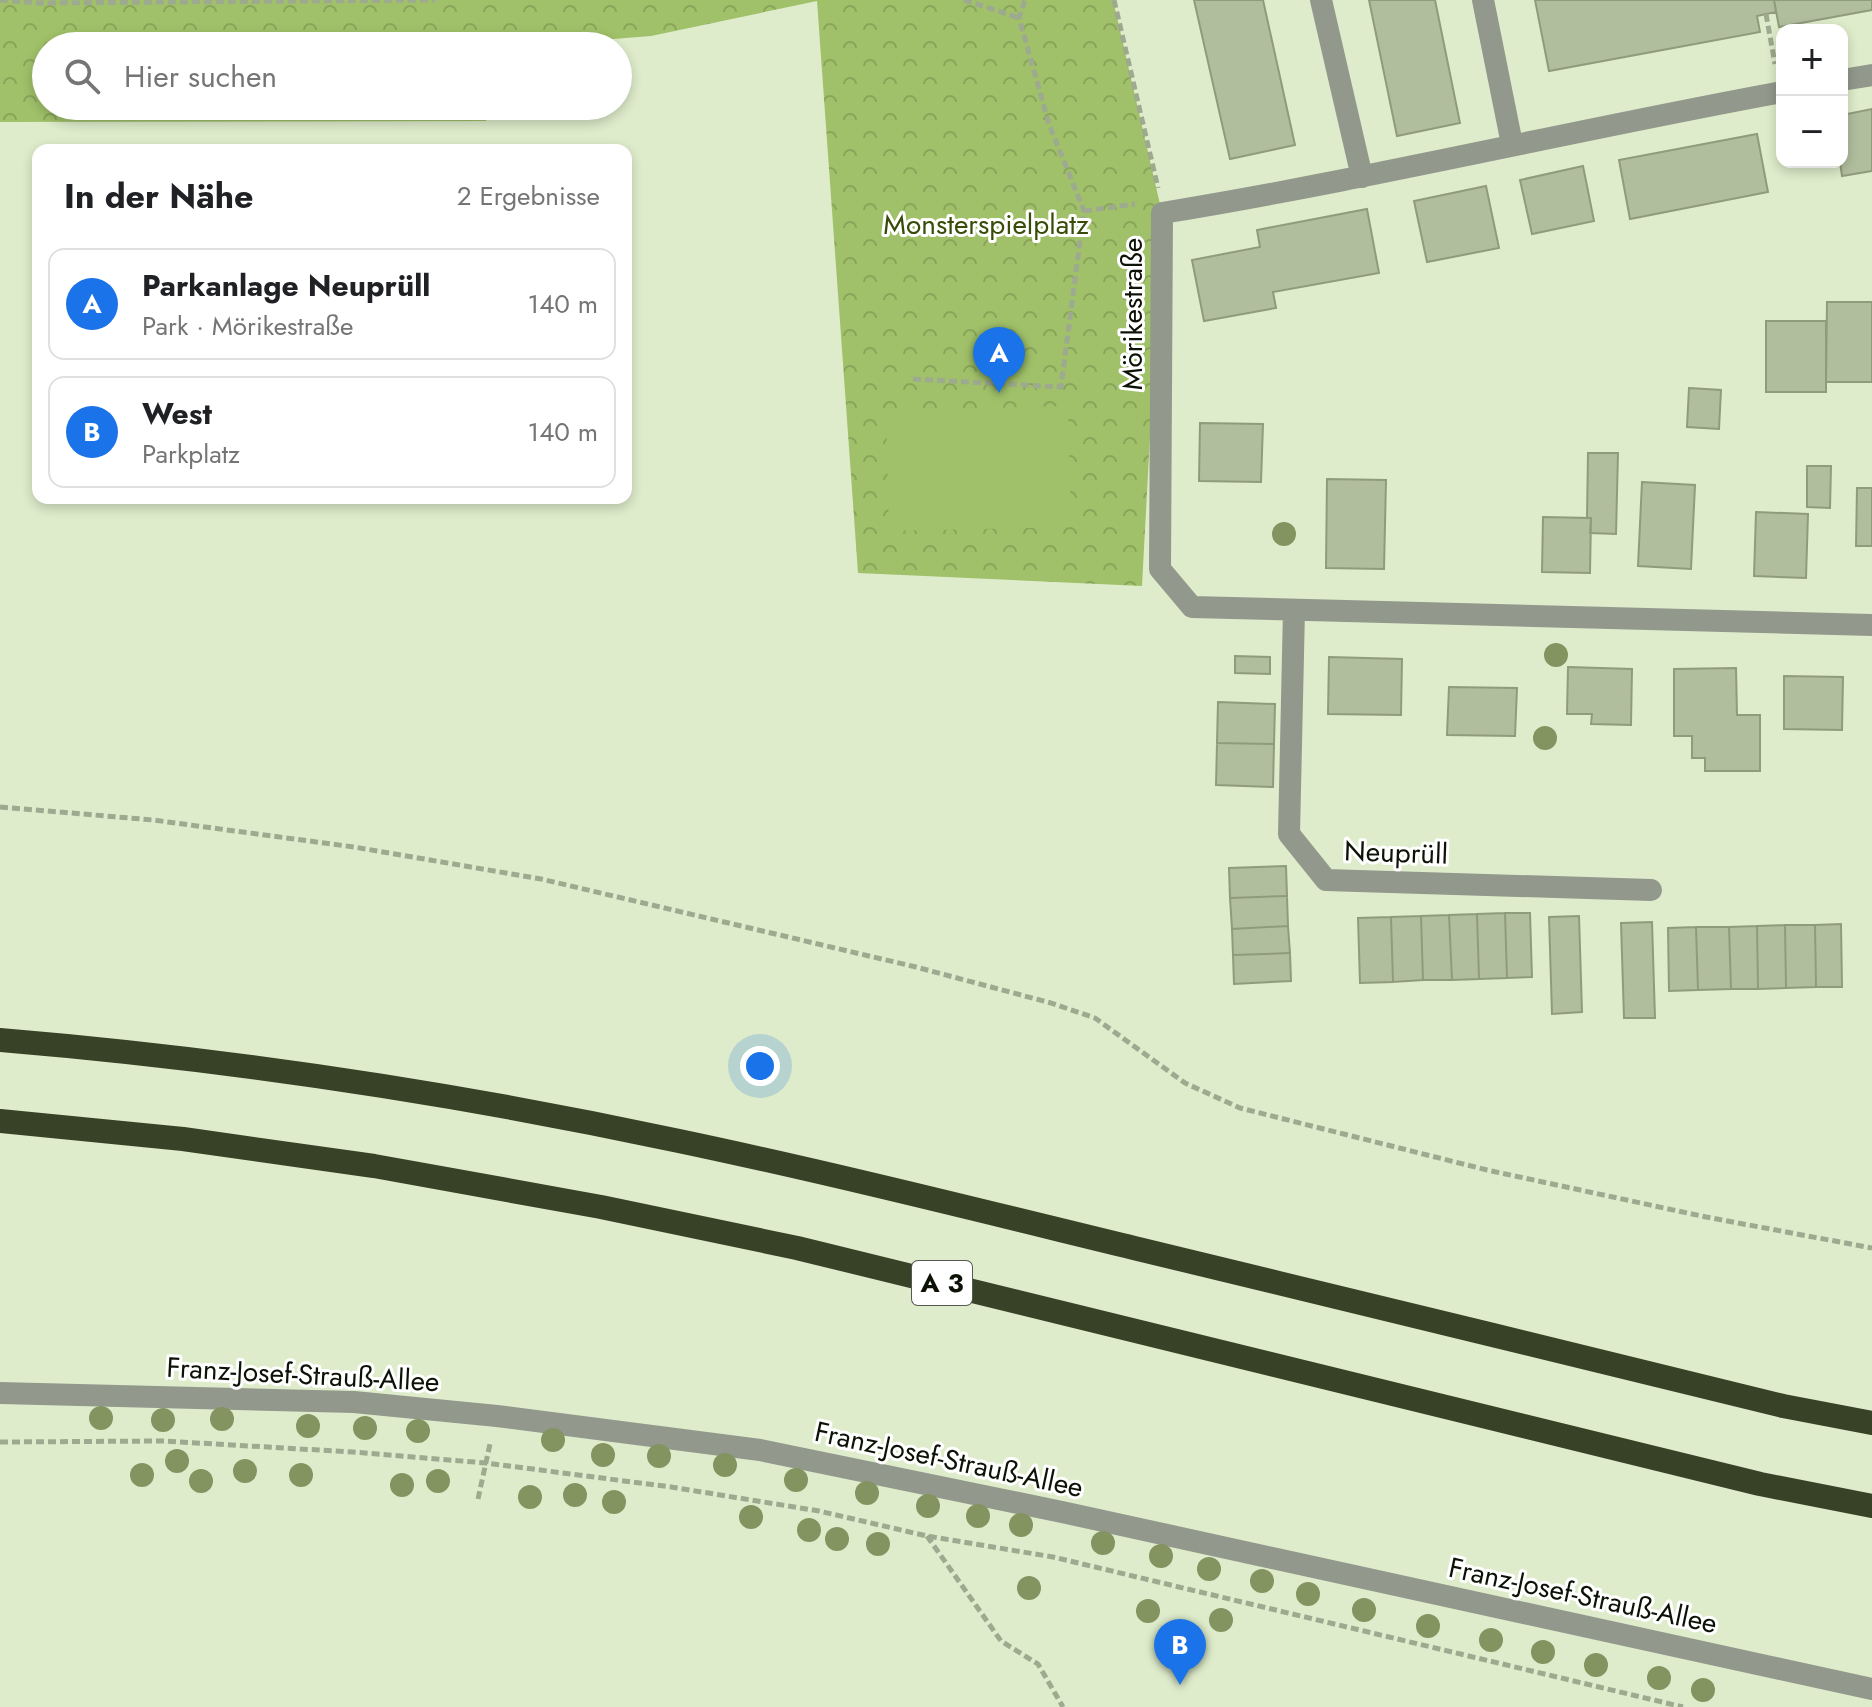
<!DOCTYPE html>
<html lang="de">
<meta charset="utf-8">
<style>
body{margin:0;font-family:Jost,sans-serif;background:#f2f2f2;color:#202124}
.controls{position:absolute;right:24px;top:24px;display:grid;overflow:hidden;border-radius:16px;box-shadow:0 4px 12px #0003}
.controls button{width:72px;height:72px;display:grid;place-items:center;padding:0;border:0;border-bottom:2px solid #e0e0e0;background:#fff;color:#202124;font:40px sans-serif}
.you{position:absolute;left:760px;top:1066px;width:28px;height:28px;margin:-20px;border:6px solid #fff;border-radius:50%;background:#1a73e8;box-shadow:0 0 0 12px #1a73e833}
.badge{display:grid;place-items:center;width:52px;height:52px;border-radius:50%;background:#1a73e8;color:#fff;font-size:26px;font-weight:700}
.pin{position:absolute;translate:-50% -66px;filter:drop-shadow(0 2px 4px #0008)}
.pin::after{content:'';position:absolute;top:42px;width:28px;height:24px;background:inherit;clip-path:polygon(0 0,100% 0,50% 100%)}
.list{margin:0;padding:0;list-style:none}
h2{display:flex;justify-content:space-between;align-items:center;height:104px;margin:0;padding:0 32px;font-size:34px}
h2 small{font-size:26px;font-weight:400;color:#757577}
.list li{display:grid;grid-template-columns:52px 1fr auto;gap:24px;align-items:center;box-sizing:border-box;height:112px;margin:0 16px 16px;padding:0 16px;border:2px solid #e0e0e0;border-radius:16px}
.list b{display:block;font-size:30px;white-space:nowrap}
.list p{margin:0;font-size:26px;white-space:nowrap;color:#757577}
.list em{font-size:26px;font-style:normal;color:#757577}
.icon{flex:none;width:44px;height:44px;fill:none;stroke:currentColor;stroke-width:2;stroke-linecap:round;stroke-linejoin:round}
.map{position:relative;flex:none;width:1872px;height:1707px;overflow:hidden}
.search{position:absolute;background:#fff;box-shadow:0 4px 12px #0003;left:32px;top:32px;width:600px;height:88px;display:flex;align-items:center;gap:20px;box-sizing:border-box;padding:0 28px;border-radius:44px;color:#757577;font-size:30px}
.panel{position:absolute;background:#fff;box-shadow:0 4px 12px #0003;left:32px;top:144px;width:600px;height:360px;border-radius:16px}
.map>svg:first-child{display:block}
.park{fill:url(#park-crowns)}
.pitch{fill:#a0c169}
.building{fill:#b1be9e;stroke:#8f9b7d;stroke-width:2}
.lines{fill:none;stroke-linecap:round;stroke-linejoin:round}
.path{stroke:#9eaa8f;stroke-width:5;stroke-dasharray:8 4;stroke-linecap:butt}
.minor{stroke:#92988b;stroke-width:22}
.tertiary{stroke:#92988b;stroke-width:22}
.motorway{stroke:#384227;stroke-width:24}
.tree{fill:#839460}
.labels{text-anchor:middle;stroke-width:6;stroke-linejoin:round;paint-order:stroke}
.shield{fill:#fff;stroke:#565951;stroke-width:2}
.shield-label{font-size:26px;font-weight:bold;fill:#0d1207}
.park-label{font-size:28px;fill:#384c08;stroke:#fff}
.street-label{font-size:28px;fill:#0d1207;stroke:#fff}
</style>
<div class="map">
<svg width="1872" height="1707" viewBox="0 0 1872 1707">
<defs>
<pattern id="park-crowns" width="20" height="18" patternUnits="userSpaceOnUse" patternTransform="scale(2)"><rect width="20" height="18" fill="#a0c169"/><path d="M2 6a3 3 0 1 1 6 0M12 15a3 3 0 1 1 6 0" fill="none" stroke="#89a55a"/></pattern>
</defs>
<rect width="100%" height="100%" fill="#deeccb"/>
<!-- park -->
<path class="park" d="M0,0H1113L1162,213L1142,586L858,573L817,1L651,36L525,46H46V106H486V121L0,122Z"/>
<!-- pitch -->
<path class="pitch" d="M1068,406L1071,527L889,531L886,411Z"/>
<!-- building -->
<path class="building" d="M1194,0H1263L1295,145L1230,159Z
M1369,0H1435L1460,123L1397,136Z
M1535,0H1774L1776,12L1757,16L1760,32L1549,71Z
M1774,0H1872V10L1779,27Z
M1872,109V171L1842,176L1840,162H1842V115Z
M1757,134L1768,192L1630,219L1619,160Z
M1583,166L1594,221L1532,234L1520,180Z
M1486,186L1499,248L1427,262L1414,201Z
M1367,209L1379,273L1273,292L1276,308L1204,321L1192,260L1260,247L1257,230Z
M1827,302H1872V382H1826Z
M1766,321H1826V392H1766Z
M1689,388L1721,390L1719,429L1687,427Z
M1200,423L1263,424L1261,482L1199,481Z
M1588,453H1618L1616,534L1590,533L1591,518H1587Z
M1807,466H1831L1830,508L1807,507Z
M1327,479L1386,480L1384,569L1326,568Z
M1642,482L1695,485L1691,569L1638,566Z
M1857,488H1872V546H1856Z
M1756,512L1808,514L1806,578L1754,576Z
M1543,517L1591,518L1590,573L1542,572Z
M1235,656L1270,657V674L1235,673Z
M1329,657L1402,659L1401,715L1328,714Z
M1568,667L1632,669L1631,725L1591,724L1592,714H1567Z
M1736,668L1737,715H1760V771H1705V758H1692V736H1674V669Z
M1784,676L1843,677L1842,730L1784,729Z
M1449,687L1517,688L1515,736L1447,735Z
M1218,702L1275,704L1274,744L1217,743Z
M1217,743L1274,744L1273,787L1216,785Z
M1286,866L1287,896L1230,898L1229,868Z
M1287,896L1288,926L1232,929L1230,898Z
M1505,913H1530L1532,977L1507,978Z
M1505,913L1507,978L1479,979L1477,914Z
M1477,914L1479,979L1452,980L1449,915Z
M1449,915L1452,980H1423L1421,916Z
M1421,916L1423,980L1393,982L1391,917Z
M1579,916L1582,1012L1552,1014L1549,917Z
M1391,917L1393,982L1360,983L1358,918Z
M1652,922L1655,1018H1624L1621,923Z
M1841,924L1842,987H1816L1815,925Z
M1785,925H1815L1816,987L1786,988Z
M1785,925L1786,988L1758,989L1757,926Z
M1288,926L1290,953L1233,955L1232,929Z
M1757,926L1758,989H1731L1729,927Z
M1696,927H1729L1731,989L1698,990Z
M1696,927L1698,990L1669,991L1668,928Z
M1290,953L1291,981L1234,984L1233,955Z"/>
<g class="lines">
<!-- path -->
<path class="path" d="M0,0L40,3L435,0
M964,0L1019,18
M1114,0L1158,188
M1766,14L1775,64
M1084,211L1135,204
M913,379L1061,387L1084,211L1049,124L1019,18L1025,0
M0,807L153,820L354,847L541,879L916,967L1051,1003L1095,1018L1185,1083L1240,1108L1487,1170L1706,1217L1872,1248
M0,1442L163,1441L353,1452L486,1463L671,1487L819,1511L927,1536L1053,1557L1683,1707
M478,1499L490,1444
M927,1536L1001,1641L1038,1664L1063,1707"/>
<!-- minor -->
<path class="minor" d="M1321,0L1362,177
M1483,0L1512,144
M1842,80L1872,75
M1782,92C1575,130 1370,179 1162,213L1160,569L1192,607L1872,625
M1294,610L1289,834L1326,880L1651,890"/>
<!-- tertiary -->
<path class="tertiary" d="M0,1393L354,1402L497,1416L760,1450L1062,1512L1872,1689"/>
<!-- motorway -->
<path class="motorway" d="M0,1040C228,1059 455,1093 679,1141C831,1173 982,1211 1134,1248C1350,1300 1567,1353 1783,1406L1872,1423
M0,1121L183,1139L374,1166L601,1207L797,1248L1760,1484L1872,1506"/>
</g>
<!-- trees -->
<g class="tree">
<circle cx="1284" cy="534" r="12"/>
<circle cx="1556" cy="655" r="12"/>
<circle cx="1545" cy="738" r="12"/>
<circle cx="101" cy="1418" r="12"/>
<circle cx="222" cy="1419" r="12"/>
<circle cx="163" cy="1420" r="12"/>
<circle cx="308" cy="1426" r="12"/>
<circle cx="365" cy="1428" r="12"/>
<circle cx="418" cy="1431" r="12"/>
<circle cx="553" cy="1440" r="12"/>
<circle cx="603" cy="1455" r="12"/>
<circle cx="659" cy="1456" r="12"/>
<circle cx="177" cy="1461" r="12"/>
<circle cx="725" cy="1465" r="12"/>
<circle cx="245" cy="1471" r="12"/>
<circle cx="142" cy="1475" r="12"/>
<circle cx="301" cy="1475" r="12"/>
<circle cx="796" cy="1480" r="12"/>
<circle cx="201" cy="1481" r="12"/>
<circle cx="438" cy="1481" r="12"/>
<circle cx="402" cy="1485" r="12"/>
<circle cx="867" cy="1493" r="12"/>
<circle cx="575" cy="1495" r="12"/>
<circle cx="530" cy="1497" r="12"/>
<circle cx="614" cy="1502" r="12"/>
<circle cx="928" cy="1506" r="12"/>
<circle cx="978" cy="1516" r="12"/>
<circle cx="751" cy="1517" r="12"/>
<circle cx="1021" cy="1525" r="12"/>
<circle cx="809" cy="1530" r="12"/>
<circle cx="837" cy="1539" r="12"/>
<circle cx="1103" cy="1543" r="12"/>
<circle cx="878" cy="1544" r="12"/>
<circle cx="1161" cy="1556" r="12"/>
<circle cx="1209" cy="1569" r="12"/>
<circle cx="1262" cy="1581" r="12"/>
<circle cx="1029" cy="1588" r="12"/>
<circle cx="1308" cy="1594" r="12"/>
<circle cx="1364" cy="1610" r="12"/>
<circle cx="1148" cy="1611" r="12"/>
<circle cx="1221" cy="1620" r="12"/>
<circle cx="1428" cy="1626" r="12"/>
<circle cx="1491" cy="1640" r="12"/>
<circle cx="1543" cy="1652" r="12"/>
<circle cx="1596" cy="1665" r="12"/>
<circle cx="1659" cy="1678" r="12"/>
<circle cx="1703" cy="1690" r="12"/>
</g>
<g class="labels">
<!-- shield labels -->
<rect class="shield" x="912" y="1261" width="60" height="44" rx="6"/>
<g class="shield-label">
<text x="942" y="1292">A 3</text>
</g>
<!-- park labels -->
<g class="park-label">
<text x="986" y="234">Monsterspielplatz</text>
</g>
<!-- street labels -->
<g class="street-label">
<text transform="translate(1132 314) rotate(-90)" y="10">Mörikestraße</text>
<text transform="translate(1396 852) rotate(2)" y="10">Neuprüll</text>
<text transform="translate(303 1374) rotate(3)" y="10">Franz-Josef-Strauß-Allee</text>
<text transform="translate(949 1459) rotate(12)" y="10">Franz-Josef-Strauß-Allee</text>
<text transform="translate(1583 1595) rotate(12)" y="10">Franz-Josef-Strauß-Allee</text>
</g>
</g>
</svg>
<div class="controls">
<button>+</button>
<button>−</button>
</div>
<div class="you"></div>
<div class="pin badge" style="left:999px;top:393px">A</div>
<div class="pin badge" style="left:1180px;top:1685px">B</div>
<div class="search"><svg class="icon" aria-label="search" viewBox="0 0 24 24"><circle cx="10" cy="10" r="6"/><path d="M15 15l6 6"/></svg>Hier suchen</div>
<section class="panel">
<h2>In der Nähe<small>2 Ergebnisse</small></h2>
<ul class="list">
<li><span class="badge">A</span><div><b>Parkanlage Neuprüll</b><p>Park · Mörikestraße</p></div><em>140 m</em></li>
<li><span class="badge">B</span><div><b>West</b><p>Parkplatz</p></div><em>140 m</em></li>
</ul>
</section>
</div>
